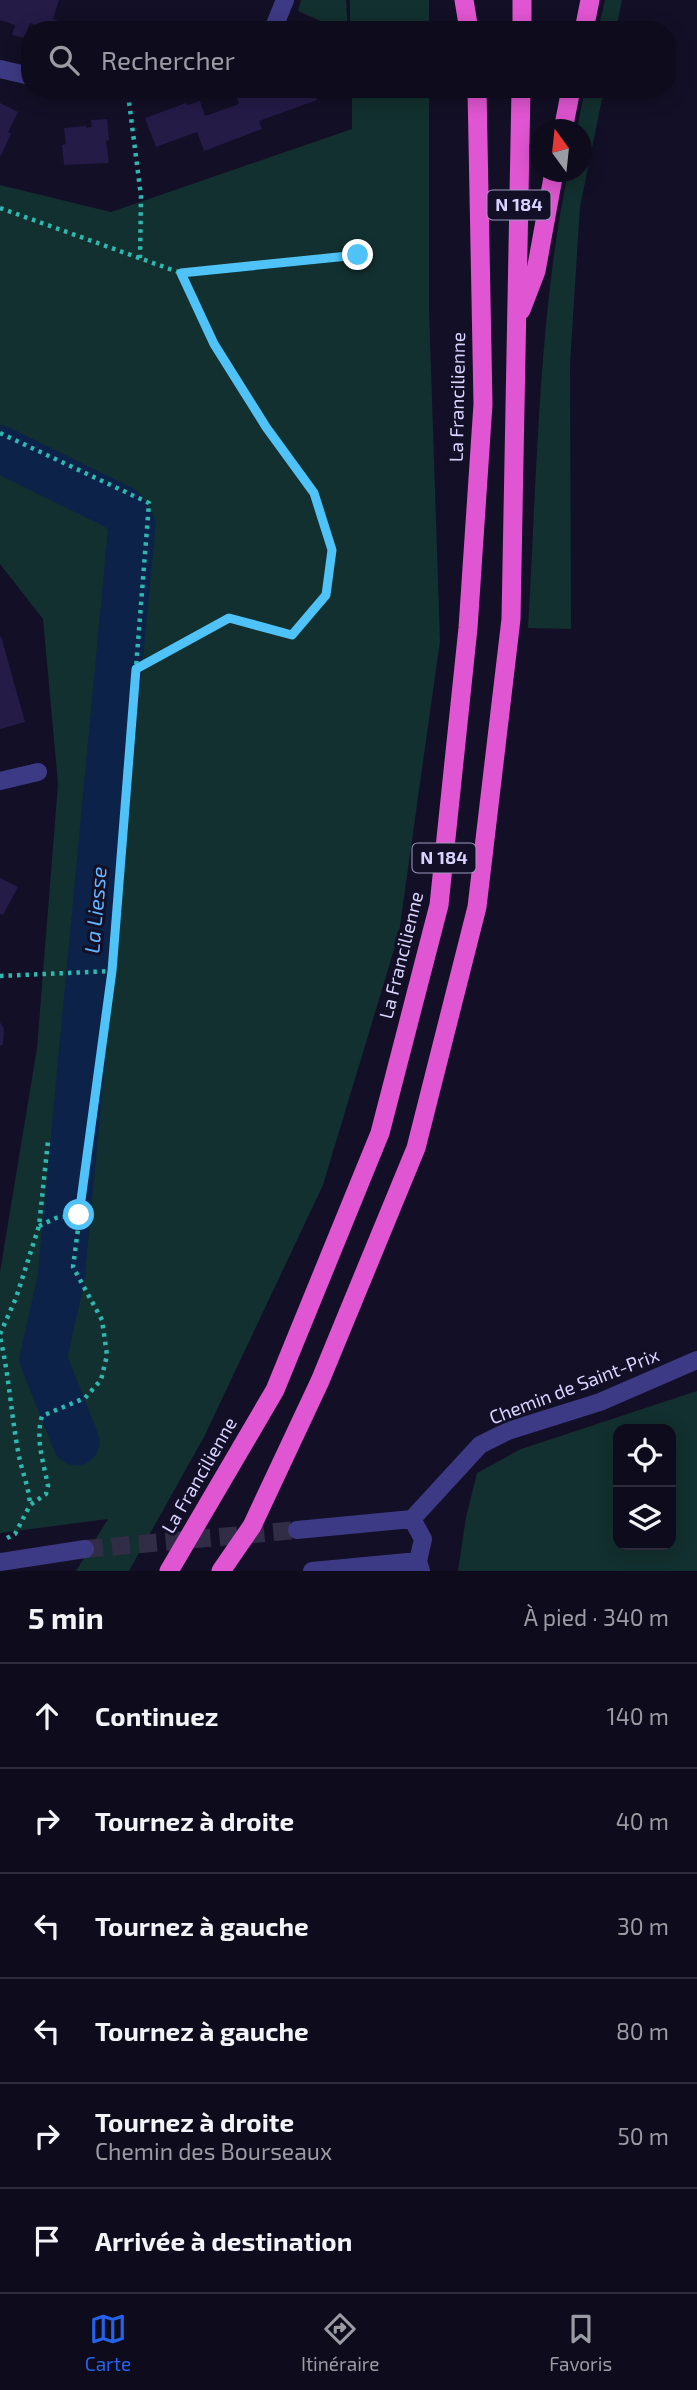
<!DOCTYPE html>
<html lang="fr">
<meta charset="utf-8">
<style>
body{margin:0;font-family:"Exo 2",sans-serif;background:#1c1929;color:#f1f3f6}
.controls{position:absolute;right:21px;bottom:21px;display:grid;overflow:hidden;border-radius:14px;box-shadow:0 4px 18px #0003}
.controls button{width:63px;height:63px;display:grid;place-items:center;padding:0;border:0;border-bottom:2px solid #2e2b3b;background:#0e0b1c;color:#f1f3f6;font:35px sans-serif}
.compass{position:absolute;left:529px;top:119px;width:63px;height:63px;border-radius:50%;background:#0e0b1c;box-shadow:0 4px 18px #0003;rotate:345deg}
.stop{position:absolute;width:21px;height:21px;margin:-16px;border:5px solid #4fc3f7;border-radius:50%;background:#fff}
.stop.end{background:#4fc3f7;border-color:#fff;box-shadow:0 2px 7px #0008}
.list{margin:0;padding:0;list-style:none}
h2{display:flex;justify-content:space-between;align-items:center;height:91px;margin:0;padding:0 28px;font-size:30px}
h2 small{font-size:23px;font-weight:400;color:#9b9ba3}
.list li{display:grid;grid-template-columns:46px 1fr auto;gap:21px;align-items:center;box-sizing:border-box;height:105px;padding:0 28px;border-top:2px solid #2e2b3b}
.list b{display:block;font-size:26px;white-space:nowrap}
.list p{margin:0;font-size:23px;white-space:nowrap;color:#9b9ba3}
.list em{font-size:23px;font-style:normal;color:#9b9ba3}
.icon{flex:none;width:38px;height:38px;fill:none;stroke:currentColor;stroke-width:2;stroke-linecap:round;stroke-linejoin:round}
.map{position:relative;flex:none;width:697px;height:1571px;overflow:hidden}
.search{position:absolute;background:#0e0b1c;box-shadow:0 4px 18px #0003;left:21px;right:21px;top:21px;height:77px;display:flex;align-items:center;gap:18px;box-sizing:border-box;padding:0 24px;border-radius:28px;color:#9b9ba3;font-size:26px}
.sheet{height:721px;background:#0e0b1c}
nav{display:flex;justify-content:space-around;align-items:center;box-sizing:border-box;height:98px;border-top:2px solid #2e2b3b;background:#0e0b1c;font-size:19px;color:#9b9ba3}
nav a{display:grid;justify-items:center;gap:4px}
nav .on{color:#2563eb}
.map>svg:first-child{display:block}
.green{fill:#12302f;fill-rule:evenodd}
.lines{fill:none;stroke-linecap:round;stroke-linejoin:round}
.river{stroke:#0c2248;stroke-width:47}
.building{fill:#241b47}
.minor-tunnel{stroke:#312d47;stroke-width:18;stroke-dasharray:18 9;stroke-linecap:butt}
.path{stroke:#2fb8b0;stroke-width:4.5;stroke-dasharray:3.5 5;stroke-linecap:butt}
.minor{stroke:#3d3a85;stroke-width:18}
.trunk{stroke:#e055d1;stroke-width:19}
.route{stroke:#4fc3f7;stroke-width:9}
.labels{text-anchor:middle;stroke-width:6;stroke-linejoin:round;paint-order:stroke}
.shield{fill:#130f26;stroke:#9e99be;stroke-width:2}
.shield-label{font-size:18px;font-weight:bold;fill:#d9d4ff}
.street-label{font-size:19px;fill:#d9d4ff;stroke:#130f26}
.water-label{font-size:21px;font-style:italic;fill:#62b6ff;stroke:#130f26}
</style>
<div class="map">
<svg width="697" height="1571" viewBox="0 0 697 1571">
<rect width="100%" height="100%" fill="#130f26"/>
<!-- green -->
<path class="green" d="M301,0H346L348,30H341L298,11Z
M350,0H429V30H350Z
M605,0H622L616,30H598Z
M352,89H429V309L440,641L399,933L323,1185L204,1437L129,1571H76L108,1519L0,1533V1272L37,1048L58,784L43,619L0,564V185L111,212L352,129Z
M585,89H604L580,207L570,364L571,629L528,628C537,478 538,318 568,172H582V130L577,129Z
M697,1391V1571H458L466,1517L477,1473L521,1449ZM618,1429H671V1545H618Z"/>
<g class="lines">
<!-- river -->
<path class="river" d="M0,449L122,509L132,525L61,1279L43,1359L76,1442"/>
</g>
<!-- building -->
<path class="building" d="M0,0H59L53,19L84,30H48L30,23L24,38L12,35L15,25L0,20Z
M234,89H247L248,91L253,89H313L317,100L259,121L262,129L204,151L197,132L156,147L145,118L186,103L188,105L200,101L205,116L239,104Z
M0,103L18,112L8,132L11,134L0,157Z
M107,119L109,140L106,141L109,163L64,165L62,145L66,144L64,128L86,126V128L92,127L91,120Z
M1,636L25,722L0,729V637Z
M0,878L18,887L3,915L0,914Z
M0,1022L4,1029L3,1044L0,1046Z"/>
<g class="lines">
<!-- minor-tunnel -->
<path class="minor-tunnel" d="M85,1549L297,1530"/>
<!-- path -->
<path class="path" d="M128,94L141,196L140,258
M0,208L181,273L358,255
M0,433L149,503L112,971
M136,669L228,618L292,635L325,595L332,550L315,493L266,427L214,344L181,273
M0,976L112,971L73,1267L102,1320L107,1355L101,1380L85,1398L42,1416C35,1439 44,1464 48,1486L46,1494L30,1505C29,1486 21,1470 18,1451C11,1413 9,1375 0,1337
M39,1226L56,1218L79,1215
M0,1334L16,1298L39,1226L48,1141
M7,1538L15,1534L30,1505"/>
<!-- minor -->
<path class="minor" d="M270,30L274,27L285,0
M0,69L30,76
M86,89H106
M0,781L38,772
M412,1519L480,1445L508,1431L600,1402L697,1360
M412,1519L423,1539L418,1561L421,1571
M297,1530L412,1519
M0,1562L85,1549
M312,1571L418,1561"/>
<!-- trunk -->
<path class="trunk" d="M464,0L469,30
M522,30V0
M584,30L590,0
M563,130L571,89
M521,310L536,271L554,172
M169,1571L275,1390L380,1133L439,905L468,628L483,404L477,89
M221,1571L252,1526L320,1381L416,1148L477,907L511,619L521,89"/>
</g>
<g class="lines">
<!-- route -->
<path class="route" d="M79,1215L112,971L136,669L229,618L292,635L326,595L332,550L314,493L266,427L214,344L181,273L358,255"/>
</g>
<g class="labels">
<!-- shield labels -->
<g class="shield">
<rect x="487.5" y="190.5" width="63" height="29" rx="5"/>
<rect x="412.5" y="843.5" width="63" height="29" rx="5"/>
</g>
<g class="shield-label">
<text x="519" y="211">N 184</text>
<text x="444" y="864">N 184</text>
</g>
<!-- street labels -->
<g class="street-label">
<text transform="translate(457 397) rotate(-89)" y="7">La Francilienne</text>
<text transform="translate(401 955) rotate(-76)" y="7">La Francilienne</text>
<text transform="translate(574 1386) rotate(-21)" y="7">Chemin de Saint-Prix</text>
<text transform="translate(199 1475) rotate(-60)" y="7">La Francilienne</text>
</g>
<!-- water labels -->
<g class="water-label">
<text transform="translate(96 910) rotate(-85)" y="7">La Liesse</text>
</g>
</g>
</svg>
<div class="controls">
<button><svg class="icon" aria-label="locate" viewBox="0 0 24 24"><circle cx="12" cy="12" r="6"/><path d="M12 2v4M12 18v4M2 12h4M18 12h4"/></svg></button>
<button><svg class="icon" aria-label="layers" viewBox="0 0 24 24"><path d="M12 4l9 5-9 5-9-5zM3 14l9 5 9-5"/></svg></button>
</div>
<svg class="compass" viewBox="-18 -18 36 36"><path d="M0-13l5 13h-10z" fill="#e53935"/><path d="M0 13l5-13h-10z" fill="#9b9ba3"/></svg>
<div class="stop" style="left:79px;top:1215px"></div>
<div class="stop end" style="left:358px;top:255px"></div>
<div class="search"><svg class="icon" aria-label="search" viewBox="0 0 24 24"><circle cx="10" cy="10" r="6"/><path d="M15 15l6 6"/></svg>Rechercher</div>
</div>
<section class="sheet">
<h2>5 min<small>À pied · 340 m</small></h2>
<ul class="list">
<li><svg class="icon" aria-label="ahead" viewBox="0 0 24 24"><path d="M12 20V5M6 11l6-6 6 6"/></svg><div><b>Continuez</b></div><em>140 m</em></li>
<li><svg class="icon" aria-label="right" viewBox="0 0 24 24"><path d="M7 20v-9h11M14 6l5 5-5 5"/></svg><div><b>Tournez à droite</b></div><em>40 m</em></li>
<li><svg class="icon" aria-label="left" viewBox="0 0 24 24"><path d="M17 20v-9H6M10 6l-5 5 5 5"/></svg><div><b>Tournez à gauche</b></div><em>30 m</em></li>
<li><svg class="icon" aria-label="left" viewBox="0 0 24 24"><path d="M17 20v-9H6M10 6l-5 5 5 5"/></svg><div><b>Tournez à gauche</b></div><em>80 m</em></li>
<li><svg class="icon" aria-label="right" viewBox="0 0 24 24"><path d="M7 20v-9h11M14 6l5 5-5 5"/></svg><div><b>Tournez à droite</b><p>Chemin des Bourseaux</p></div><em>50 m</em></li>
<li><svg class="icon" aria-label="arrive" viewBox="0 0 24 24"><path d="M6 21V4h12l-3 4 3 4H6"/></svg><div><b>Arrivée à destination</b></div></li>
</ul>
</section>
<nav>
<a class="on"><svg class="icon" aria-label="map" viewBox="0 0 24 24"><path d="M3 6l6-2 6 2 6-2v14l-6 2-6-2-6 2zM9 4v14M15 6v14"/></svg>Carte</a>
<a><svg class="icon" aria-label="directions" viewBox="0 0 24 24"><path d="M12 3l9 9-9 9-9-9zM9 14v-3h6M13 9l2 2-2 2"/></svg>Itinéraire</a>
<a><svg class="icon" aria-label="saved" viewBox="0 0 24 24"><path d="M7 4h10v16l-5-4-5 4z"/></svg>Favoris</a>
</nav>
